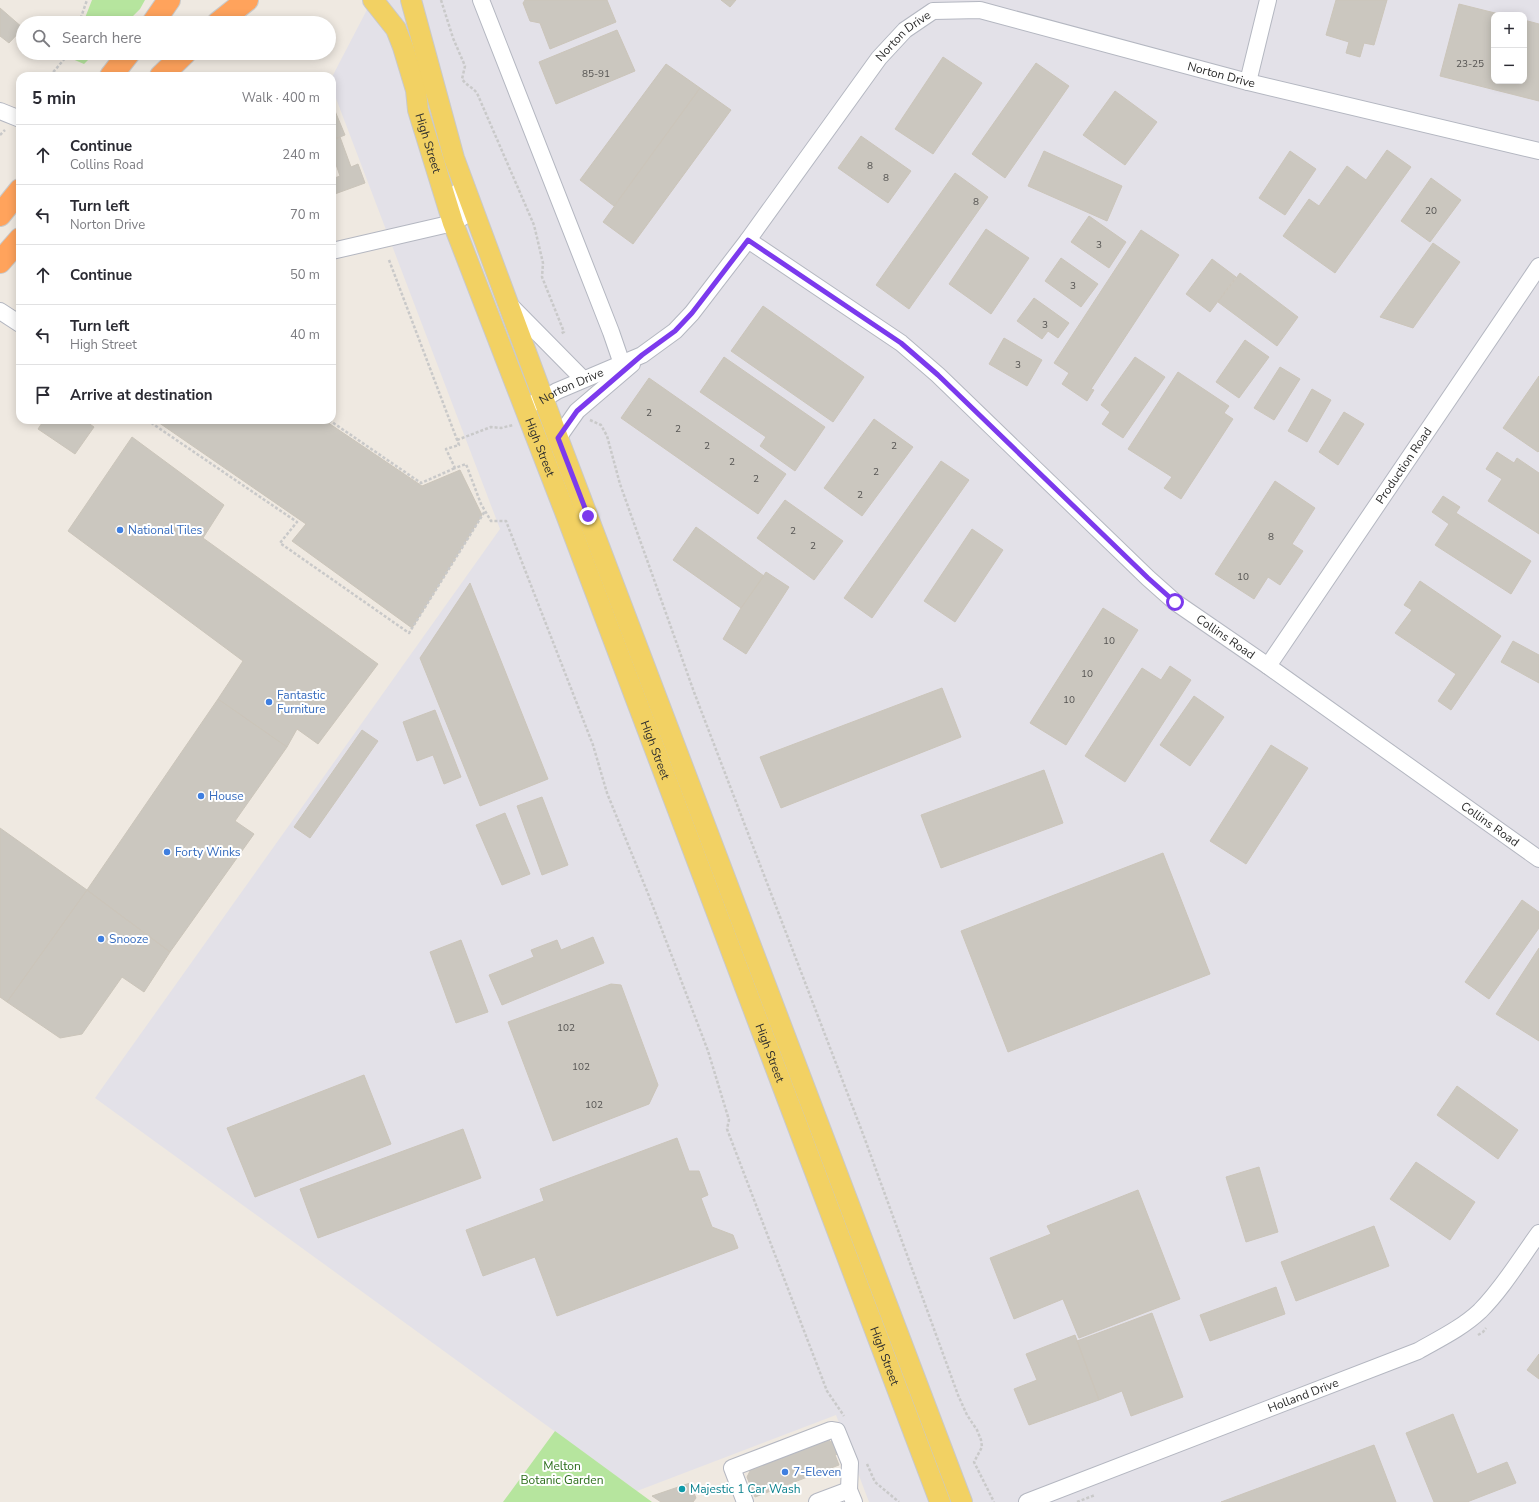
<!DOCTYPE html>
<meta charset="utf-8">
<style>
body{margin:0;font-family:"Nunito Sans",sans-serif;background:#f7f7f7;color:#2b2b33}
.controls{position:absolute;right:12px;top:12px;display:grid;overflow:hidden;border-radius:8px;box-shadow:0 2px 10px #0003}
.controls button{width:36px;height:36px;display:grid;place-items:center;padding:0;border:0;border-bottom:1px solid #e1e1e2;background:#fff;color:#2b2b33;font:20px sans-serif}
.stop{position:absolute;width:12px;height:12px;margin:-9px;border:3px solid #7c3aed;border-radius:50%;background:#fff}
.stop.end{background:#7c3aed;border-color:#fff;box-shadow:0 1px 4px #0008}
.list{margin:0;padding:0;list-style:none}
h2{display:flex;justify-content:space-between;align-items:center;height:52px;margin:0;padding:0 16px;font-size:17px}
h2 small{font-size:13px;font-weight:400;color:#7c7c81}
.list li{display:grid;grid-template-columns:26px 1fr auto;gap:12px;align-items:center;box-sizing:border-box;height:60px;padding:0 16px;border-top:1px solid #e1e1e2}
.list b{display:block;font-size:15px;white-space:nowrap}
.list p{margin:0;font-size:13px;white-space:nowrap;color:#7c7c81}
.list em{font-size:13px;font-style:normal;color:#7c7c81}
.icon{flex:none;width:22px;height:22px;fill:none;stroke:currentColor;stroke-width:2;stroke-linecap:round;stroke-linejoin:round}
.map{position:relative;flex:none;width:1539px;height:1502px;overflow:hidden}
.search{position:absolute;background:#fff;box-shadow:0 2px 10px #0003;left:16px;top:16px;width:320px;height:44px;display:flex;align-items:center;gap:10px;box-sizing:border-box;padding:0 14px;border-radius:22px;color:#7c7c81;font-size:15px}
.panel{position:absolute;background:#fff;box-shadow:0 2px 10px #0003;left:16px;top:72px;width:320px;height:352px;border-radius:12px}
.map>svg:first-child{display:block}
.industrial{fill:#e3e1e8;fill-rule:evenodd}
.green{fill:#b6e59e}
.building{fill:#cbc7bf;stroke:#cbc5ba}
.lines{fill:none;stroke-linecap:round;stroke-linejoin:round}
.minor-casing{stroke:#b4b7c1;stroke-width:18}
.major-casing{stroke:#c9c9c9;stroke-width:22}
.highway-casing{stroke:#c9c9c9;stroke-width:24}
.path{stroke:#c9c9c9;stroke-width:2.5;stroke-dasharray:3 2;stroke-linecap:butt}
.minor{stroke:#fff;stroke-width:16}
.major{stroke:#f2d163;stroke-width:20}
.highway{stroke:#ffa35c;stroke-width:22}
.route{stroke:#7c3aed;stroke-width:5}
.shop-dot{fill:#3f7fe0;stroke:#fff;stroke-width:1.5}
.culture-dot{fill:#0f9aa8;stroke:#fff;stroke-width:1.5}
.labels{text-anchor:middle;stroke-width:4;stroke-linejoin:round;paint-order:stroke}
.number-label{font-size:10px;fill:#555452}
.street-label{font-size:12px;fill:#2e2e2e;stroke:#fff}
.shop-label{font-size:12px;fill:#366cbe;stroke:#fff;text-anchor:start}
.park-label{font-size:12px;fill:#2c6e1b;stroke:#fff}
.culture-label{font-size:12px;fill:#0d838f;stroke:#fff;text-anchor:start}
</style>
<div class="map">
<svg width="1539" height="1502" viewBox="0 0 1539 1502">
<rect width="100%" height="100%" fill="#efe9e1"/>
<!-- industrial -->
<path class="industrial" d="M372,0H1539V1502H869L836,1415L637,1491L95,1098L500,529L332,88V77ZM1494,15H1524V81H1494Z"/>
<!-- green -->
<path class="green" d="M92,0H145L140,9L126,23H83Z
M72,53H95L84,64L70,58Z
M555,1431L652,1502H503Z"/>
<!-- building -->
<path class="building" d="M525,0H607L616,22L550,49L540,23L530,21L523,3Z
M721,0H736L730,7Z
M1336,0H1387L1374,45L1364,43L1360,57L1346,53L1349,42L1326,35Z
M1459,4L1503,15H1494V81H1524V20L1539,24V101L1440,76Z
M0,8L23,28L9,43L0,36Z
M617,30L635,71L556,104L539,62Z
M943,57L982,83L933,154L895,129Z
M1036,63L1069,86L1005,178L972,154Z
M666,64L700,88L614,206L580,180Z
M700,88L731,110L633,244L603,222Z
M1115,91L1157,122L1125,165L1083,135Z
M335,111L345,135L332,140V112Z
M861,136L911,171L888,203L838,168Z
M340,137L351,167L358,164L365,183L332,195V179L340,176L332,153V140Z
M1387,150L1411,167L1335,273L1283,236L1309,199L1319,206L1347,166L1366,180Z
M1044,151L1122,186L1107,221L1028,186Z
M1290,151L1316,169L1285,215L1259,198Z
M955,173L988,197L909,309L876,285Z
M1431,178L1461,200L1430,242L1401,221Z
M1089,216L1126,242L1109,268L1071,242Z
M986,229L1029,258L991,314L949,284Z
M1141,230L1179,255L1091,389L1094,390L1087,401L1062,384L1069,373L1054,363Z
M1433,243L1460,262L1413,328L1380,317Z
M1061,258L1098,284L1081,307L1045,281Z
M1212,259L1236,277L1210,312L1186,294Z
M1240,273L1298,317L1277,346L1218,302Z
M1034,298L1069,323L1058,338L1048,331L1042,339L1017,321Z
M763,306L864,377L833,422L731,351Z
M1004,338L1042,360L1027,386L989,364Z
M1245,340L1269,357L1239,398L1216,382Z
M724,357L825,427L795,471L760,446L766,437L700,392Z
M1135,357L1165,377L1123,438L1102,424L1110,412L1101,405Z
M1280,367L1300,379L1274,420L1254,408Z
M1178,372L1229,406L1224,413L1233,419L1181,499L1164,488L1172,477L1128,449Z
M1539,376V451L1538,452L1503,428Z
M649,378L786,474L758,514L621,418Z
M1312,389L1331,400L1307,442L1288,431Z
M1344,412L1364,424L1338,465L1319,452Z
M874,419L913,447L862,516L824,488Z
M44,420H84L94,427L75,454L38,429Z
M155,420H324L422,486L460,470L482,515L412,628L292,541L306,524Z
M132,437L224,505L203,538L378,664L318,744L297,729L287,747L218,699L243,661L68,531Z
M1497,452L1514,463L1517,458L1539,473V534L1488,501L1502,479L1486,469Z
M941,461L969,480L872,618L844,598Z
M1275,481L1315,508L1292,544L1303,551L1280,585L1268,577L1254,599L1215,574Z
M1443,496L1460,507L1456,513L1531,561L1511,594L1435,545L1449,524L1432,512Z
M785,500L843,541L814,580L757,538Z
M696,527L764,576L741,608L673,560Z
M972,529L1003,550L955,622L924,601Z
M766,572L789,587L746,654L723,639L741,608Z
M1420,581L1501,636L1451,710L1438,701L1456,674L1395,633L1412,610L1404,605Z
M470,583L548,779L480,806L420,658Z
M1103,608L1138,630L1066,745L1030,723Z
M1513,641L1539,655V683L1501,662Z
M1170,666L1191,680L1125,782L1085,756L1142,668L1161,680Z
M942,688L961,737L781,808L760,757Z
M1194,696L1224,717L1190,766L1160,745Z
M218,699L287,747L235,821L254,834L170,952L87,890Z
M435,710L461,777L444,784L433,755L417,761L403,722Z
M362,730L378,741L310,838L294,827Z
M1271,745L1308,768L1246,864L1210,841Z
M1044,770L1063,823L941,868L921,815Z
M542,797L568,865L542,875L517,806Z
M505,813L530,874L502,885L476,825Z
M0,828L87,890L7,1002L0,997Z
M1163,853L1210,974L1008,1052L961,931Z
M87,890L170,952L144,992L122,977L82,1034L60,1038L7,1002Z
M1522,900L1539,912V928L1489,999L1465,982Z
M593,937L604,963L502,1005L489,975L534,957L531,950L557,940L561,950Z
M461,940L488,1012L456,1023L430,952Z
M1539,948V1041L1496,1014Z
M611,984L621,985L658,1085L649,1104L553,1141L508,1022Z
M364,1075L391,1144L255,1197L227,1128Z
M1457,1086L1518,1130L1498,1159L1437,1115Z
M463,1129L481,1178L318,1238L300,1189Z
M677,1138L689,1171H699L708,1195L701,1198L712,1227L733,1235L738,1248L557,1316L535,1257L483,1276L466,1230L544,1201L540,1189Z
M1416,1162L1475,1202L1450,1240L1390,1199Z
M1259,1167L1278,1232L1246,1242L1226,1177Z
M1138,1190L1180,1299L1079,1338L1063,1299L1014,1319L990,1258L1051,1234L1047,1226Z
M1374,1226L1389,1266L1296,1301L1281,1262Z
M1276,1287L1285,1314L1210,1341L1200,1315Z
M1152,1313L1183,1397L1131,1416L1122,1391L1099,1400L1077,1341Z
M1075,1335L1099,1400L1029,1425L1014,1389L1037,1380L1026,1354Z
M1539,1354V1379L1527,1370Z
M1453,1414L1477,1474L1507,1462L1516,1483L1467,1502H1434L1406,1433Z
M829,1438L830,1442L839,1439L843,1452L835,1455L839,1465L755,1497L747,1477L752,1467Z
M1374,1445L1396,1502H1221Z
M690,1483L696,1498L693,1502H661L652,1496Z"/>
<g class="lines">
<defs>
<g id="minor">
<path d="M481,0L611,332L622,364"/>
<path d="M1248,82L1268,0"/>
<path d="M0,111L20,119"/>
<path id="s1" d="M748,240L901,343L938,375L1148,578L1175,602L1268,666L1539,859"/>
<path d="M332,251L453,223L463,217L464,211L458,192"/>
<path d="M510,305L583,379"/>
<path d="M0,311L20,324"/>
<path id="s2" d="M533,403L544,399L557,391L642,355L675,331L692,313L748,240L879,58L905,30L933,11L980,10L1248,82L1539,151"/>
<path d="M558,438L577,411L632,364"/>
<path id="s3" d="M1268,666L1539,266"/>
<path d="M745,1502L732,1468L831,1430L837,1431L850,1463L849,1490"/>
<path d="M817,1502L849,1490L854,1502"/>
<path id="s4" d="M1027,1502L1418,1351C1439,1339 1462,1328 1480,1311C1503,1288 1520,1259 1539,1233"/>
</g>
<g id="major">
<path id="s5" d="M373,0L396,29L403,47L416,90L418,110L453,223L565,512L940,1502"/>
<path d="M411,0L454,158L558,438L962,1502"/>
</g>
<path id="highway" d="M153,23L169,0
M218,23L247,0
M111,76L129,53
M161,76L185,53
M0,215L20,190
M0,262L20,239"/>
</defs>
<!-- minor casing -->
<use href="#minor" class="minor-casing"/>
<!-- major casing -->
<use href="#major" class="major-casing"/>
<!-- highway casing -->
<use href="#highway" class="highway-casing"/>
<!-- path -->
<path class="path" d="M441,0L453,38L465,66L462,79C466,85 472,87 477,93L534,225L543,263L542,277L564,332L560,334
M79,23L87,0
M50,76L66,57L68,53
M0,135L5,130
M389,260L459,445L446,449L455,468L466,464L481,504L491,521H506L593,745L607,793L649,896L708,1051L729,1120L727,1129L827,1391L844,1416
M147,420L297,522L280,543L409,633L485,511
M329,420L421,483L455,468
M590,420L601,425L607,436L620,484L694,692L863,1134L958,1395L967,1415L977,1430L981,1440L982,1447L974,1462L994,1502
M457,440L491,427L501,428L513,425
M1478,1335L1483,1332L1486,1328
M867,1464L875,1482L899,1502
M1077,1502L1095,1495"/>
<!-- minor -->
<use href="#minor" class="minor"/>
<!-- major -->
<use href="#major" class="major"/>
<!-- highway -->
<use href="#highway" class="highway"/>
</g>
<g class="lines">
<!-- route -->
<path class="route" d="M588,516L558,438L577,411L642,355L675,331L692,313L748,240L901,343L938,375L1148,578L1175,602"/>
</g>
<!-- markers -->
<g class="shop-dot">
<circle cx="120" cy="530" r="4"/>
<circle cx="269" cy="702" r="4"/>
<circle cx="201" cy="796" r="4"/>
<circle cx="167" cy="852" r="4"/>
<circle cx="101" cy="939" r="4"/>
<circle cx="785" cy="1472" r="4"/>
</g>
<circle class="culture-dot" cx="682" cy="1489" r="4"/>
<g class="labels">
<!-- number labels -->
<g class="number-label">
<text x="1470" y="67">23-25</text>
<text x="596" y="77">85-91</text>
<text x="870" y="169">8</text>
<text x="886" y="181">8</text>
<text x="976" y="205">8</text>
<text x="1431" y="214">20</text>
<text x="1099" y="248">3</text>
<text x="1073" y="289">3</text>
<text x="1045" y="328">3</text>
<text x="1018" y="368">3</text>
<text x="649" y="416">2</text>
<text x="678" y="432">2</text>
<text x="707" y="449">2</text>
<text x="894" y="449">2</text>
<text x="732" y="465">2</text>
<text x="876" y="475">2</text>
<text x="756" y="482">2</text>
<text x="860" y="498">2</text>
<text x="793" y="534">2</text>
<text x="1271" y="540">8</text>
<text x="813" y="549">2</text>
<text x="1243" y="580">10</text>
<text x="1109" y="644">10</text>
<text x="1087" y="677">10</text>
<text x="1069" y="703">10</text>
<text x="566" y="1031">102</text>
<text x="581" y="1070">102</text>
<text x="594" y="1108">102</text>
</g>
<!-- street labels -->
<g class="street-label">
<text dy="4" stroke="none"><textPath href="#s2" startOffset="534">Norton Drive</textPath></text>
<text dy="4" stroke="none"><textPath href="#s2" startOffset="870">Norton Drive</textPath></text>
<text dy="4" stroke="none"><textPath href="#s5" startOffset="156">High Street</textPath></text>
<text dy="4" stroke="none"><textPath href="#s2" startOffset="42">Norton Drive</textPath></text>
<text dy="4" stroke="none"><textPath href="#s5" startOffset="480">High Street</textPath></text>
<text dy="4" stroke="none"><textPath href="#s3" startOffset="242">Production Road</textPath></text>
<text dy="4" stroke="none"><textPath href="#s1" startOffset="623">Collins Road</textPath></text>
<text dy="4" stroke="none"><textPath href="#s5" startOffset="804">High Street</textPath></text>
<text dy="4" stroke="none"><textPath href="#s1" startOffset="947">Collins Road</textPath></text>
<text dy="4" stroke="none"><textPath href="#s5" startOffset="1128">High Street</textPath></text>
<text dy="4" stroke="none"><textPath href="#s5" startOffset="1452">High Street</textPath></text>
<text dy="4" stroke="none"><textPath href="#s4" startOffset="296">Holland Drive</textPath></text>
</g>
<!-- shop labels -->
<g class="shop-label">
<text x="128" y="534">National Tiles</text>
<text x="277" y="699">Fantastic<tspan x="277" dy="14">Furniture</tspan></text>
<text x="209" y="800">House</text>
<text x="175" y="856">Forty Winks</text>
<text x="109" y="943">Snooze</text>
<text x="793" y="1476">7-Eleven</text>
</g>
<!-- park labels -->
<g class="park-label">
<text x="562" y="1470">Melton<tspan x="562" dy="14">Botanic Garden</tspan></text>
</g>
<!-- culture labels -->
<g class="culture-label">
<text x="690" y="1493">Majestic 1 Car Wash</text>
</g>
</g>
</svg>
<div class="controls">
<button>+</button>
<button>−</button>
</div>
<div class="stop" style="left:1175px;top:602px"></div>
<div class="stop end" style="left:588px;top:516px"></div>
<div class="search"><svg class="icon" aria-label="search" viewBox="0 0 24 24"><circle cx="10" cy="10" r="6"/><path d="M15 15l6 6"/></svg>Search here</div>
<section class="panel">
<h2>5 min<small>Walk · 400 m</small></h2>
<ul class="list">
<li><svg class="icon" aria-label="ahead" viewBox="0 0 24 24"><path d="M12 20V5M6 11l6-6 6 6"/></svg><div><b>Continue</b><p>Collins Road</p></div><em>240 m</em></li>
<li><svg class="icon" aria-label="left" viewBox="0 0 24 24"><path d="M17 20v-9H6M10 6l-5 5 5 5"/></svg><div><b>Turn left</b><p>Norton Drive</p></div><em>70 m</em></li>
<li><svg class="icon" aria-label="ahead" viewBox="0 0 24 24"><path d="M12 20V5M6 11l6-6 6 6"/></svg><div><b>Continue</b></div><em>50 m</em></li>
<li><svg class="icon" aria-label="left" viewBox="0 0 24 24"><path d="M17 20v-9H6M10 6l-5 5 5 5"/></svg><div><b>Turn left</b><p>High Street</p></div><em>40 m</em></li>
<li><svg class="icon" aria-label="arrive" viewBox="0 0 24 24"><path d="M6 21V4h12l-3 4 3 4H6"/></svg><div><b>Arrive at destination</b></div></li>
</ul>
</section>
</div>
